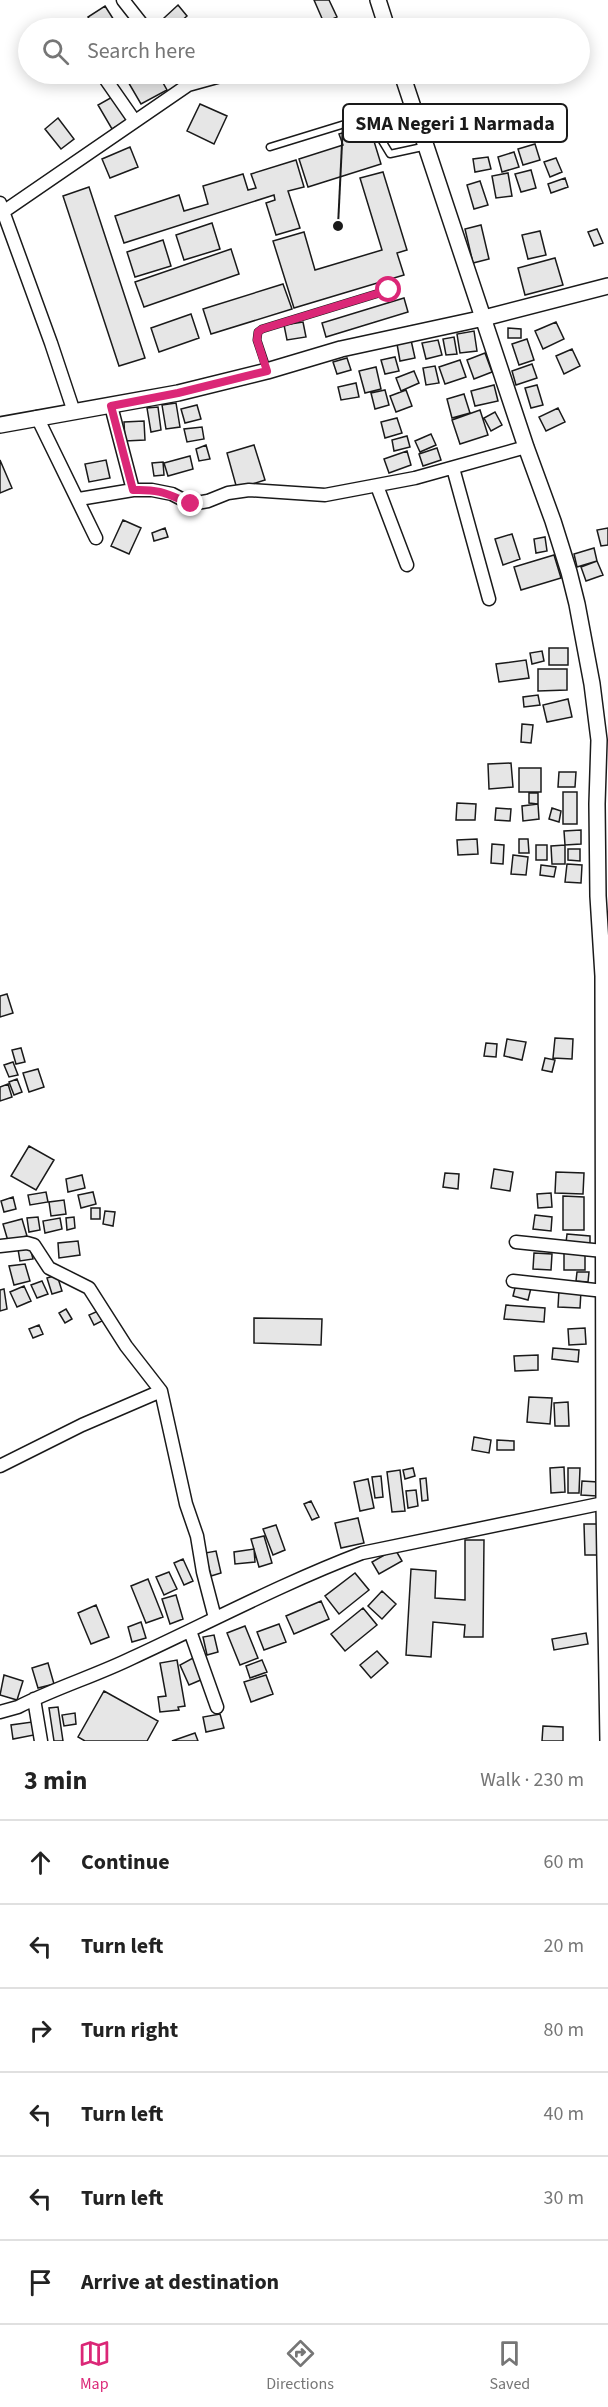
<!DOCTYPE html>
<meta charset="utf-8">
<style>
body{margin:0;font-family:"Source Sans 3",sans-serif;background:#f6f6f6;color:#222}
.stop{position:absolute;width:18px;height:18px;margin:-14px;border:4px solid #db2777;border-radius:50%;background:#fff}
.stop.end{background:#db2777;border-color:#fff;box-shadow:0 2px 6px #0008}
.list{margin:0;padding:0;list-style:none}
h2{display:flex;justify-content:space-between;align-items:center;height:78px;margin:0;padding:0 24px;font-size:26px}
h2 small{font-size:20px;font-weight:400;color:#767676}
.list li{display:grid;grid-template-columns:39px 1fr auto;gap:18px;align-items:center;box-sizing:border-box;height:84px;padding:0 24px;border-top:2px solid #e0e0e0}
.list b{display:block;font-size:22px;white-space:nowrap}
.list em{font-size:20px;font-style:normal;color:#767676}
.icon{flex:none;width:33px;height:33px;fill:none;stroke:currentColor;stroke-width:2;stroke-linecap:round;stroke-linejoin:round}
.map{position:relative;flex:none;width:608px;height:1741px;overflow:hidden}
.search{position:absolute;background:#fff;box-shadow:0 3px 15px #0003;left:18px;right:18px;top:18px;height:66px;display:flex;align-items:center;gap:15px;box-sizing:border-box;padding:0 21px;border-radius:33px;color:#767676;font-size:22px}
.sheet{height:582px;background:#fff}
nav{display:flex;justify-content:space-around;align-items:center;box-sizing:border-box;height:84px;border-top:2px solid #e0e0e0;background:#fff;font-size:16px;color:#767676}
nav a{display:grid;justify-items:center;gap:3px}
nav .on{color:#db2777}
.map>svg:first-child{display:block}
.building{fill:#e6e6e6;stroke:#1a1a1a;stroke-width:1.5}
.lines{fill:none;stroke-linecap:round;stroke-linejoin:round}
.service-casing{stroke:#1a1a1a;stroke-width:9}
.minor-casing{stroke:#1a1a1a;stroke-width:15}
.tertiary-casing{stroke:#1a1a1a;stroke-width:18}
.service{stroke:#fff;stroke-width:6}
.minor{stroke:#fff;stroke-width:12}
.tertiary{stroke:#fff;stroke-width:15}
.route{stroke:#db2777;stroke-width:8}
.leader{fill:none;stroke:#1a1a1a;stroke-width:2}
.callout-dot{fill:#1a1a1a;stroke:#fff;stroke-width:2}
.callout{fill:#fff;stroke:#1a1a1a;stroke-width:2}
.callout-label{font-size:20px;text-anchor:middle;font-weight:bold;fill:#1a1a1a}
</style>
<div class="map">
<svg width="608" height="1741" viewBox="0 0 608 1741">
<rect width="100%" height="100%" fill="#fff"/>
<!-- building -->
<path class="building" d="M314,0H329L337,17L324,23Z
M178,5L187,16L173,28L164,18Z
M105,6L119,28H95L88,17Z
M138,74H158L167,90L141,104L127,80Z
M114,96L128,120L112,129L98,105Z
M200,104L227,116L214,144L187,131Z
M58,118L74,139L61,149L45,129Z
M369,125L381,164L308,187L299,159L343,145L339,134Z
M535,144L540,160L523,165L518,149Z
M130,147L138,167L110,178L102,159Z
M514,152L519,167L502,172L498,157Z
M488,157L491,169L475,172L473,159Z
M556,158L562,172L550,177L544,162Z
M296,160L304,187L288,191L300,228L276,235L266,203L275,200L274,195L124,243L115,216L179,195L184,211L208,204L203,186L243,174L248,190L256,188L251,174Z
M531,170L536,188L521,192L515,174Z
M383,172L407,250L397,253L404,275L294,308L273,241L304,232L315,270L382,250L360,178Z
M508,173L512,196L496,198L492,176Z
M565,178L568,187L551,193L548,184Z
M480,181L488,205L474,209L467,185Z
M89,187L145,358L119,366L63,196Z
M212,223L220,249L184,260L176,235Z
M481,225L489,259L473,263L465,229Z
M597,229L603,243L594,246L588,232Z
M540,231L546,255L528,259L522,235Z
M163,240L171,266L135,277L127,252Z
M231,249L239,274L144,307L135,282Z
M555,258L563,285L525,295L518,268Z
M283,284L292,309L211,334L203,309Z
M404,298L408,312L326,337L322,323Z
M191,314L199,338L159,352L151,328Z
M303,322L306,337L287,340L284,325Z
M556,322L564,339L543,349L535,331Z
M508,328L521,329V338H508Z
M474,331L477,351L460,353L457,334Z
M454,337L457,354L446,355L443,339Z
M527,339L534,360L519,365L512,344Z
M411,340L415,358L400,361L397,344Z
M438,340L442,355L426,359L422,343Z
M572,349L580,366L564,374L556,356Z
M485,353L492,372L474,379L467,360Z
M395,357L399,371L385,374L381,360Z
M347,358L351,370L337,374L333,362Z
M460,360L466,377L445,384L439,367Z
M532,364L537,378L516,385L512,371Z
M435,366L439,383L426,385L423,368Z
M376,367L381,389L365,393L359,371Z
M414,371L419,383L401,391L396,378Z
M356,383L359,397L341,400L338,387Z
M494,385L498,401L475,406L471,391Z
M537,385L543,405L531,408L525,388Z
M385,390L389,405L375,409L371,393Z
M406,390L412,406L396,412L390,396Z
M464,394L470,413L452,418L447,399Z
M176,403L180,427L166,429L162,405Z
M197,405L201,419L185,423L181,409Z
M158,407L161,430L151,432L147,408Z
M558,408L565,422L546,431L539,417Z
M480,410L488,435L460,444L452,420Z
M495,412L502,425L491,431L484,418Z
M397,418L402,433L385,438L381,422Z
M144,421L145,440L125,441L124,422Z
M202,427L204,439L187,442L184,429Z
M431,434L436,445L420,452L415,441Z
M407,436L410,447L394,451L392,440Z
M206,445L210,459L199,461L196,449Z
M254,445L265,480L237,489L227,453Z
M437,448L441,460L423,466L419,454Z
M407,451L411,465L389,473L384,459Z
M190,456L193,469L168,476L164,463Z
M0,460L12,488L0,493Z
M106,460L110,478L89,482L85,464Z
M163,462L164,475L154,476L152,463Z
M123,520L141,528L129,554L111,546Z
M165,528L168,537L154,541L152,533Z
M608,528V545L601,546L597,530Z
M512,534L520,559L503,565L495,539Z
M545,537L547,551L536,553L534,539Z
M594,548L597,561L577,567L574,554Z
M554,555L561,578L521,590L514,567Z
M597,561L603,575L586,581L581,567Z
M549,648H568V665H549Z
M542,651L544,661L532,664L530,653Z
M526,660L529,678L499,682L496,664Z
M538,669H567V690L538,691Z
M538,695L540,705L524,707L523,697Z
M568,699L572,717L547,722L543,705Z
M522,724L533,725L531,743L521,742Z
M511,763L513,787L489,789L488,764Z
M519,768H541V792H519Z
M559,772H576L575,787H558Z
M563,792H577V824H563Z
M529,793H538V804L529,803Z
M457,803L476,804L475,820H456Z
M538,804L539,819L523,821L522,806Z
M496,808L511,809L510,821L495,820Z
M552,808L561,811L559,822L549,819Z
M581,830V844L565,845L564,831Z
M477,839L478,854L458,855L457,840Z
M519,839H528L529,853H519Z
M492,844L504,845L503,864L491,863Z
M536,845H547V860H536Z
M565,845V864H552L551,846Z
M568,849H580V861L568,860Z
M513,855L528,857L526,875L511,874Z
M567,864L582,865L581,883L565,882Z
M541,865L556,867L554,877L540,875Z
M7,994L13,1013L0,1017V996Z
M555,1038L573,1039L572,1059L553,1058Z
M507,1039L526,1042L522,1060L504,1056Z
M486,1043L497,1044L496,1057L484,1056Z
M21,1048L25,1062L16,1064L12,1050Z
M545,1058L555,1060L552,1072L542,1070Z
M13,1062L18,1075L9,1077L4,1065Z
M38,1069L44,1087L29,1092L23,1073Z
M17,1079L22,1092L14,1095L9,1082Z
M8,1084L12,1097L0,1101V1087Z
M29,1146L54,1160L36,1190L11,1176Z
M494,1169L513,1172L510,1191L491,1188Z
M556,1172L584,1173L583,1194L555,1193Z
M445,1173L459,1174L458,1189L443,1187Z
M82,1175L85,1188L68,1192L66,1179Z
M46,1192L48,1202L30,1205L28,1195Z
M93,1192L96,1204L81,1208L78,1195Z
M551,1193L552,1207L538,1208L537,1194Z
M563,1196L584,1197V1230H563Z
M13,1197L16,1209L4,1212L1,1201Z
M64,1200L66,1214L51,1216L49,1202Z
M91,1208H100V1219H91Z
M105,1211L115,1212L113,1226L103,1224Z
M535,1215L552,1217L551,1231L533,1229Z
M38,1217L40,1230L29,1232L27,1218Z
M74,1217L75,1228L67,1230L66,1218Z
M60,1218L62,1229L45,1233L43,1221Z
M22,1219L27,1236L8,1241L3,1224Z
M567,1234L590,1236V1244L566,1243Z
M78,1241L80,1255L59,1258L58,1243Z
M30,1247L33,1259L20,1261L18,1249Z
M534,1253L552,1254L551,1270L533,1269Z
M564,1253H585V1270H564Z
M25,1264L30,1281L14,1285L9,1266Z
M577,1272H589L588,1282L576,1281Z
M57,1275L62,1291L52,1294L47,1278Z
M42,1281L48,1294L37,1298L31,1285Z
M516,1284L531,1288L528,1300L513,1296Z
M24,1286L31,1301L17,1307L10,1292Z
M4,1289L7,1309L0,1311V1290Z
M559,1290L581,1291L580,1308L558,1307Z
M506,1305L545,1308L544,1322L504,1319Z
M66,1309L72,1319L65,1323L59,1313Z
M98,1311L102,1321L94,1325L89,1315Z
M254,1318L322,1319L321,1345L254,1343Z
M39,1325L43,1334L33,1338L29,1329Z
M585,1328L586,1344L569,1345L568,1329Z
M553,1348L579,1350L578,1362L552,1359Z
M538,1355V1370L515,1371L514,1356Z
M529,1397L552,1398L550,1424L527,1422Z
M568,1402L569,1426H555L554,1403Z
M474,1437L491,1440L489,1453L472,1450Z
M497,1440L514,1441V1450H497Z
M564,1467L565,1492L551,1493L550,1468Z
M413,1468L415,1476L405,1479L403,1470Z
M568,1468H580L579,1493H568Z
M400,1470L405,1511L392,1512L387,1472Z
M381,1476L383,1497L375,1498L372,1477Z
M426,1478L428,1500L422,1501L420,1479Z
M368,1479L374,1508L360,1511L354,1482Z
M582,1481L598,1482L597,1496L581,1495Z
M416,1490L418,1506L408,1508L406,1491Z
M311,1501L319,1517L312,1520L304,1504Z
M358,1518L364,1543L341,1548L335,1523Z
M584,1524H598L599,1555H585Z
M276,1525L285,1550L273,1555L263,1529Z
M264,1536L272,1563L259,1567L251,1539Z
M465,1540H484L483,1637H464L465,1625L433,1622L431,1657L406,1655L411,1569L436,1571L435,1598L465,1600Z
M254,1549L255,1562L235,1564L234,1552Z
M395,1549L402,1561L379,1574L372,1562Z
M216,1551L221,1573L211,1576L205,1553Z
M183,1559L193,1581L184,1585L174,1563Z
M169,1572L177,1589L164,1595L156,1577Z
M355,1573L369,1590L339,1614L325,1596Z
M148,1579L163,1617L146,1623L131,1586Z
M382,1591L396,1604L382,1619L368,1606Z
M176,1595L183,1619L170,1624L162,1599Z
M321,1601L329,1619L294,1634L286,1616Z
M96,1605L109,1637L91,1644L78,1613Z
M363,1608L377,1625L345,1651L331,1634Z
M141,1622L146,1638L132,1642L128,1627Z
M279,1624L286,1642L264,1650L257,1632Z
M245,1626L258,1658L240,1665L227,1633Z
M586,1633L588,1644L554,1650L552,1639Z
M214,1635L218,1652L207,1655L203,1637Z
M377,1651L388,1663L371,1678L360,1665Z
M193,1658L203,1679L189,1685L180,1665Z
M177,1660L185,1706L178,1707L179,1710L160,1712L158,1697L166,1696L160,1663Z
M262,1660L267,1672L250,1678L246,1666Z
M48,1663L54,1684L38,1688L32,1668Z
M4,1675L23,1681L17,1700L0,1695Z
M266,1675L273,1694L251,1702L244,1682Z
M104,1691L158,1721L147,1741H85L78,1737Z
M58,1707L63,1741H54L49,1708Z
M75,1713L76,1724L64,1726L62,1715Z
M220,1714L224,1728L206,1732L203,1717Z
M32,1722L34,1735L13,1739L11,1725Z
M543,1726L563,1727V1741H542Z
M195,1733L198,1741H172Z"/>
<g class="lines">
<defs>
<path id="service" d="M270,147L361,119L370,121L390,154L427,146
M267,370L257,340L258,332L262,329L389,290"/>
<path id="minor" d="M123,0L145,28
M102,74L134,120
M179,74L188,85
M0,203L51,343L74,412
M0,214L188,85L228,74
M111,406L133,490
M37,417L96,538
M453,468L489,599
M377,486L407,565
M79,499L133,490H152L172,494L191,504L208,501L228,493L249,490L325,495L415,478L526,447
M516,1242L603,1251
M0,1246L27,1243L34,1245L49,1268L89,1288L126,1346L161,1391L186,1504L197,1536L203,1572L215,1618
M513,1281L604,1291
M0,1466L82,1425L161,1391
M190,1631L217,1707
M34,1699L41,1741
M0,1712L18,1707C55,1688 95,1676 132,1658C208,1623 283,1583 362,1553L604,1503"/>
<path id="tertiary" d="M378,0L387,28
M402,74L526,447L553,521L569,572L577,604L592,684L599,740L597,804L598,896L603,976L604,1503L608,1741
M0,425L178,393L267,371L341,349L484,318L608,286"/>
</defs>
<!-- service casing -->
<use href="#service" class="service-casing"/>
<!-- minor casing -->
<use href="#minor" class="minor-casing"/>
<!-- tertiary casing -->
<use href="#tertiary" class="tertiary-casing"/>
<!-- service -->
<use href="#service" class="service"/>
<!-- minor -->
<use href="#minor" class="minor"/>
<!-- tertiary -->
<use href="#tertiary" class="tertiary"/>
</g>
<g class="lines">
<!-- route -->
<path class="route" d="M191,504C167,494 160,489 133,490L111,406L178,393L267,371L257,340L258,332L262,329L389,290"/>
</g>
<!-- callouts -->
<path class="leader" d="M338 226L343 123"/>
<circle class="callout-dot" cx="338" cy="226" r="6"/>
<rect class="callout" x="343" y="104" width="224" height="38" rx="6"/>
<g class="callout-label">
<text x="455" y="130">SMA Negeri 1 Narmada</text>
</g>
</svg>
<div class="stop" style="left:389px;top:290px"></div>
<div class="stop end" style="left:191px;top:504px"></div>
<div class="search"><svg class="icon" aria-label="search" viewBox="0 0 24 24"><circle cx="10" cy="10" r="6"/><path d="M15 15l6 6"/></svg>Search here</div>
</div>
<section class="sheet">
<h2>3 min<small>Walk · 230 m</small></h2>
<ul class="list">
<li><svg class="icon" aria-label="ahead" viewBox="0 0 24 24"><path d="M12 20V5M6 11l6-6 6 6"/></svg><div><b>Continue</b></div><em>60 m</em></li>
<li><svg class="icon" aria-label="left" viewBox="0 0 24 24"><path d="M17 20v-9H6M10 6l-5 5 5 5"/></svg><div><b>Turn left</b></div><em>20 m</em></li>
<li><svg class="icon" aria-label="right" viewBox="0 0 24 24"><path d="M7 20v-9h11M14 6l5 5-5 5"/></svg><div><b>Turn right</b></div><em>80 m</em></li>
<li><svg class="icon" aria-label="left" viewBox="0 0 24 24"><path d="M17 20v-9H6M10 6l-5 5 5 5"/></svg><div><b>Turn left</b></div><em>40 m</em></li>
<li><svg class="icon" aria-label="left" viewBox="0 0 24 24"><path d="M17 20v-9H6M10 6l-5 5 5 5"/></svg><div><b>Turn left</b></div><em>30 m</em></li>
<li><svg class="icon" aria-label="arrive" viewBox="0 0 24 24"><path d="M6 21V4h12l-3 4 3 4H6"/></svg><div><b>Arrive at destination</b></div></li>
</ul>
</section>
<nav>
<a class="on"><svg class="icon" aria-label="map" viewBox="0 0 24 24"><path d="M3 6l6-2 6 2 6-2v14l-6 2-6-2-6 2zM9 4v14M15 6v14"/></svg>Map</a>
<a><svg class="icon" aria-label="directions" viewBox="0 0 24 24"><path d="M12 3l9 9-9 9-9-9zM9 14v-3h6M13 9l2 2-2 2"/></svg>Directions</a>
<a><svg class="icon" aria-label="saved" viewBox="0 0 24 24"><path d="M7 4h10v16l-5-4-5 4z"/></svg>Saved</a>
</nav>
